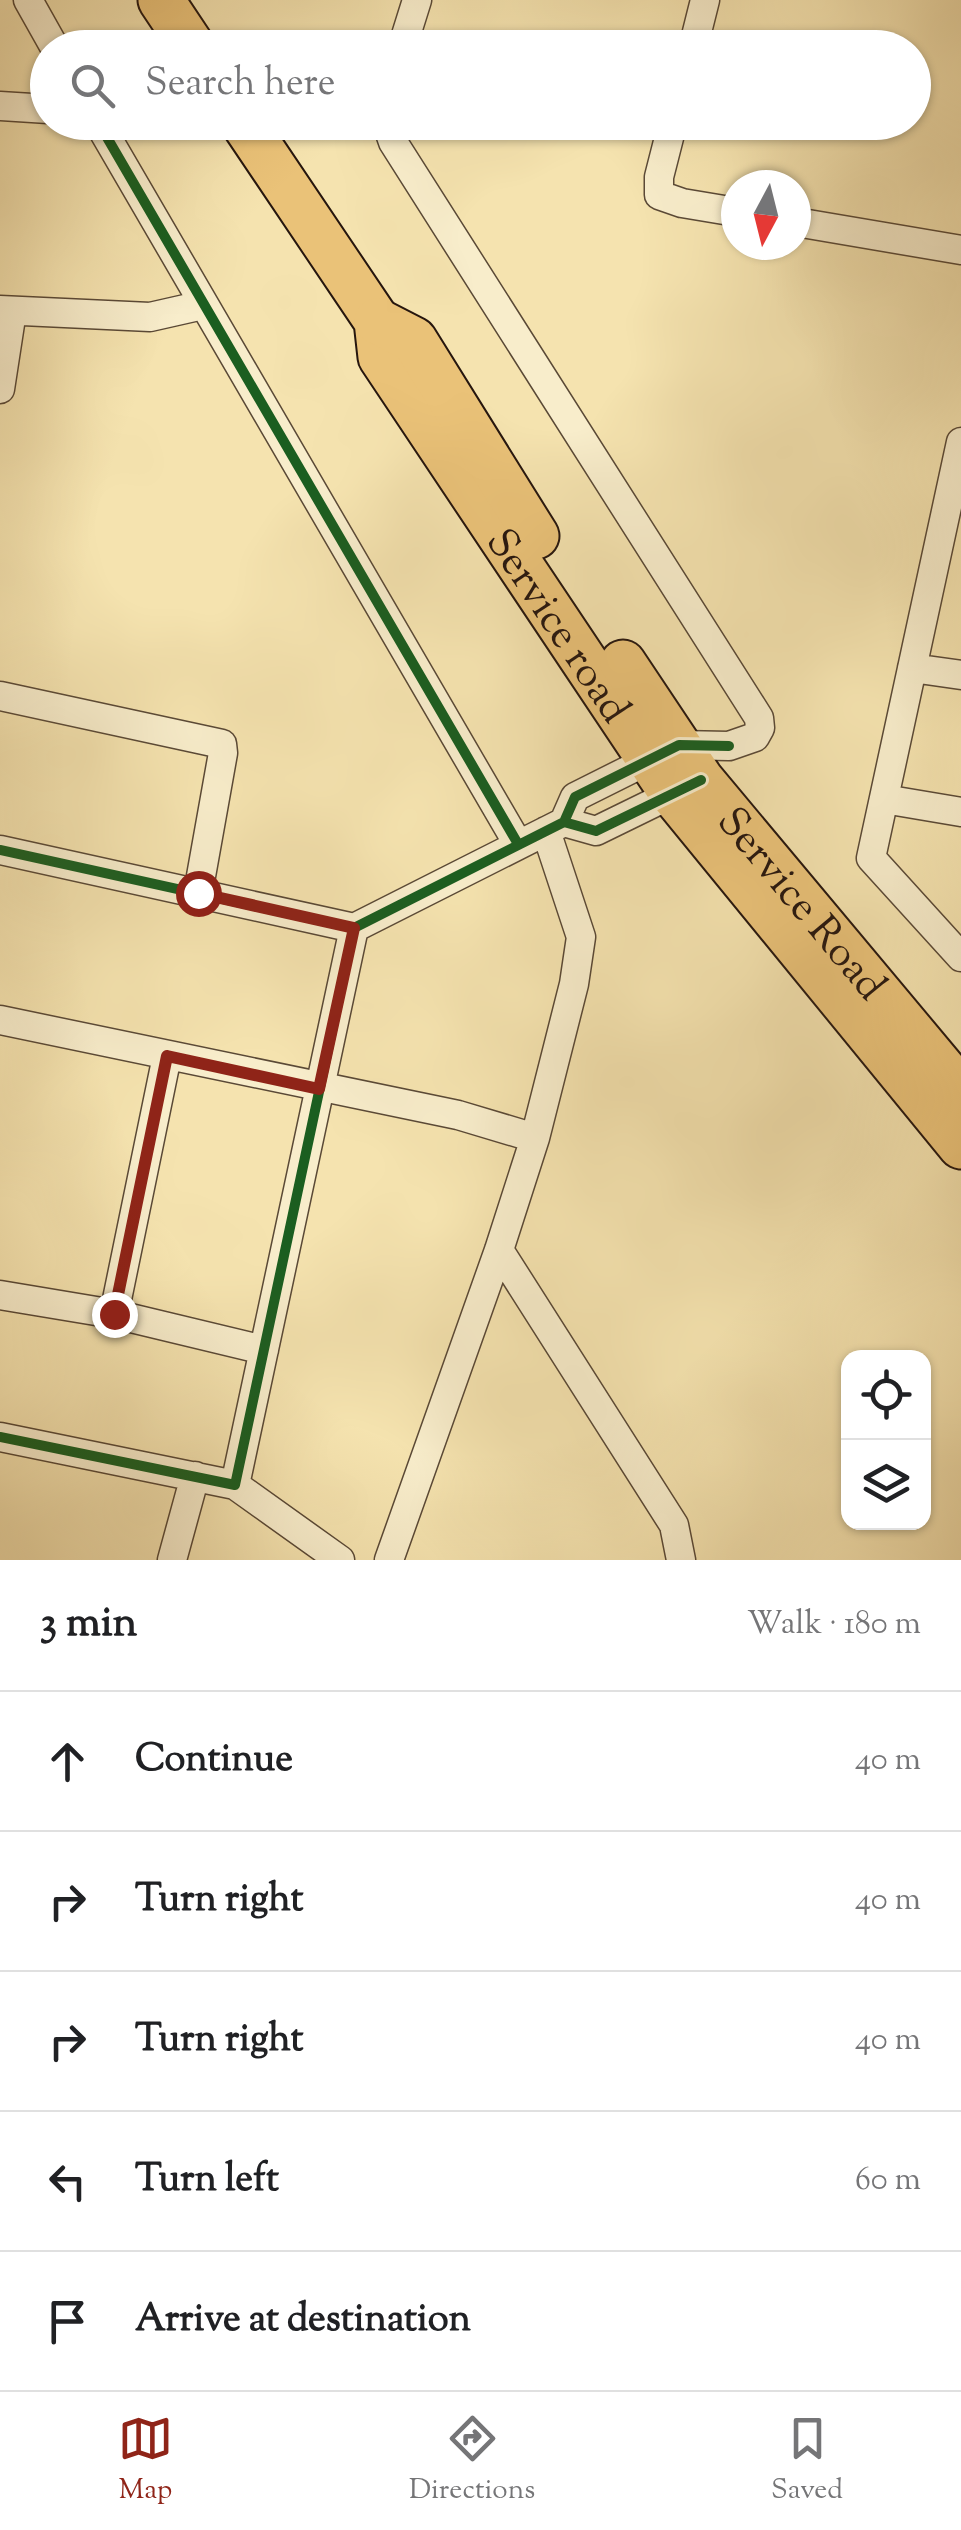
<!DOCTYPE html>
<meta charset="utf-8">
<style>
body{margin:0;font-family:"Sorts Mill Goudy",serif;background:#f2f2f2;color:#202124}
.controls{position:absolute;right:30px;bottom:30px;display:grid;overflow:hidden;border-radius:20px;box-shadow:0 2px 8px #0004}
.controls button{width:90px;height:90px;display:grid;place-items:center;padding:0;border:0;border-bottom:2px solid #e0e0e0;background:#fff;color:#202124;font:50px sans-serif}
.compass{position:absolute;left:721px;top:170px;width:90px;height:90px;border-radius:50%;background:#fff;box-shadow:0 2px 8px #0004;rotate:187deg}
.stop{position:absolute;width:30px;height:30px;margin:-22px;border:8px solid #8f2418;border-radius:50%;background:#fff}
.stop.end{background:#8f2418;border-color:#fff;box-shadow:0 2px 10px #0008}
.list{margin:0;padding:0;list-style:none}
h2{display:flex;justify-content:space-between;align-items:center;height:130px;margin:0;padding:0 40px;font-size:42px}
h2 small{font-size:32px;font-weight:400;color:#757577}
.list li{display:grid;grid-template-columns:65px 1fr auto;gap:30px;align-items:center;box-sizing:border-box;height:140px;padding:0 40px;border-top:2px solid #e0e0e0}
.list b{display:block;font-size:38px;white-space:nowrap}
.list em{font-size:32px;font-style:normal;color:#757577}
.icon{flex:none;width:55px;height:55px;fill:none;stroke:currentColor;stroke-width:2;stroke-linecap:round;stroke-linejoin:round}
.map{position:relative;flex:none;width:961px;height:1560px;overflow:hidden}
.search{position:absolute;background:#fff;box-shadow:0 2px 8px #0004;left:30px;right:30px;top:30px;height:110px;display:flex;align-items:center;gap:25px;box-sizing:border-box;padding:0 35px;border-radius:55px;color:#757577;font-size:38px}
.sheet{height:830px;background:#fff}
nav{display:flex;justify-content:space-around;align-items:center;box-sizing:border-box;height:140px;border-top:2px solid #e0e0e0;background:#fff;font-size:28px;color:#757577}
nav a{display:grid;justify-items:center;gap:5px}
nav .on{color:#8f2418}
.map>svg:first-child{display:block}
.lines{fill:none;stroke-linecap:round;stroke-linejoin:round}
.minor-casing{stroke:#5a4936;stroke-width:31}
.trunk-casing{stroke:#26160e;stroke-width:49}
.minor{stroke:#f8edcb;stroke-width:28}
.trunk{stroke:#eac278;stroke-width:45}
.cycleway-casing{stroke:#f8edcb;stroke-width:16}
.cycleway{stroke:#1b5e20;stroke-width:10}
.route{stroke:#8f2418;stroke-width:12}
.labels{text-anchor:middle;stroke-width:8;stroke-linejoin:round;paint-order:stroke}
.street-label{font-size:42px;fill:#26160e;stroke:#f8edcb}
</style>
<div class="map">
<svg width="961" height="1560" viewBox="0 0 961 1560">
<rect width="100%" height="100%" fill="#f5e3af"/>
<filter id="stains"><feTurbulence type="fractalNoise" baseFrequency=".002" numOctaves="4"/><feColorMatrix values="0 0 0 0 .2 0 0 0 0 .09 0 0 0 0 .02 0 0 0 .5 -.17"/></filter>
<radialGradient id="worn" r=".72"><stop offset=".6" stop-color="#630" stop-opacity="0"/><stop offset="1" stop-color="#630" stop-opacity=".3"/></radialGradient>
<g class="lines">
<defs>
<path id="minor" d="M28,0L55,48
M402,48L417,0
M693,48L705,0
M0,106L48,109
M98,122L518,844
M673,122L659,177V195L682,203L736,212
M796,222L961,250
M0,310L150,317L203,305
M0,389L12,311
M961,442L871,858L961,957
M912,668L961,675
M0,696L222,744L223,753L198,893
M884,799L961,812
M564,822L596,831L686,787
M0,850L354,928
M0,1020L458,1115L535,1138
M167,1056L114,1314L264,1350
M499,1250L674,1525L681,1560
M0,1295L114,1314
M0,1437L235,1485L354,928L564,822L575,797L679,745L729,746L755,737L760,728L759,718L393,142L386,122
M235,1485L340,1560
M172,1560L195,1476
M389,1560L499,1250L535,1138L574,984L581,937L546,831"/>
<g id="trunk">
<path d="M161,0L193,48"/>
<path id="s1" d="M243,122L377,321L381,357L673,794L961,1146"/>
<path d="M377,321L414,340L536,536"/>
<path id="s2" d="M623,663L701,780L961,1091"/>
</g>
</defs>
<!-- minor casing -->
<use href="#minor" class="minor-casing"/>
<!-- trunk casing -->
<use href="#trunk" class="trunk-casing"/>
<!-- minor -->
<use href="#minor" class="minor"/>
<!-- trunk -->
<use href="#trunk" class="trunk"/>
<defs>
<path id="cycleway" d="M98,122L518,844
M564,822L596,831L701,780
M0,850L354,928
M0,1437L235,1485L354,928L564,822L575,797L679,745L729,746"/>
</defs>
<!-- cycleway casing -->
<use href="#cycleway" class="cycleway-casing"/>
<!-- cycleway -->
<use href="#cycleway" class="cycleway"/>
</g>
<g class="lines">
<!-- route -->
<path class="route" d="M114,1314L167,1056L319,1089L354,928L198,893"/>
</g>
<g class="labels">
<!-- street labels -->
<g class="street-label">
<text dy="15" stroke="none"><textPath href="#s1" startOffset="598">Service road</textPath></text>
<text dy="15" stroke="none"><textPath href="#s2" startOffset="300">Service Road</textPath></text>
</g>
</g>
<rect width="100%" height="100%" filter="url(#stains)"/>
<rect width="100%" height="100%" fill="url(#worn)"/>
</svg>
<div class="controls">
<button><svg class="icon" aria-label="locate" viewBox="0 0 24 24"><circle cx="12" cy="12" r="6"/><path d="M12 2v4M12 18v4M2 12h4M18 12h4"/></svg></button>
<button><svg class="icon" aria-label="layers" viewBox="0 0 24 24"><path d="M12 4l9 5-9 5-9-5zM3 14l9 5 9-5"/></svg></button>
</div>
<svg class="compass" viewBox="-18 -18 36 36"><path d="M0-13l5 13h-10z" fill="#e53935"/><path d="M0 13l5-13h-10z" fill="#757577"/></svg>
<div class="stop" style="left:198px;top:893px"></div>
<div class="stop end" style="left:114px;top:1314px"></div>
<div class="search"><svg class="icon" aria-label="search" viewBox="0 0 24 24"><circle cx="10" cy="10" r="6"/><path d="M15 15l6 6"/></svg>Search here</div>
</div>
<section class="sheet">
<h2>3 min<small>Walk · 180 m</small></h2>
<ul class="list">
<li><svg class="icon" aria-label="ahead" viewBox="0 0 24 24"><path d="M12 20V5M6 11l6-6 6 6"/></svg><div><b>Continue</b></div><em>40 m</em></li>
<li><svg class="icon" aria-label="right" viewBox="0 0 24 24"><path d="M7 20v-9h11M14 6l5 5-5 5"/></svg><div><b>Turn right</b></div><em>40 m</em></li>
<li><svg class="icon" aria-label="right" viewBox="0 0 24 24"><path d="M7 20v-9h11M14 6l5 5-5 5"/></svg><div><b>Turn right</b></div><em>40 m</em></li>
<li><svg class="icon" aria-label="left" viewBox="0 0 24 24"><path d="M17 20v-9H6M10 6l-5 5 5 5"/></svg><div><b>Turn left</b></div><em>60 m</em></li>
<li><svg class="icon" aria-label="arrive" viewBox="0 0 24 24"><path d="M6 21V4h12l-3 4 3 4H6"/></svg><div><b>Arrive at destination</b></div></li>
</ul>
</section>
<nav>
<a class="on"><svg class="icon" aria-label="map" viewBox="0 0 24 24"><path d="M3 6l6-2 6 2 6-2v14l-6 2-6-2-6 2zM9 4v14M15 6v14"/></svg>Map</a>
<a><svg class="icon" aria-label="directions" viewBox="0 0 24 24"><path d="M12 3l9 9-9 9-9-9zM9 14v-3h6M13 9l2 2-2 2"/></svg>Directions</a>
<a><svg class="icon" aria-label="saved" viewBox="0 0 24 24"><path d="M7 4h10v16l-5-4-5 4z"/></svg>Saved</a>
</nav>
